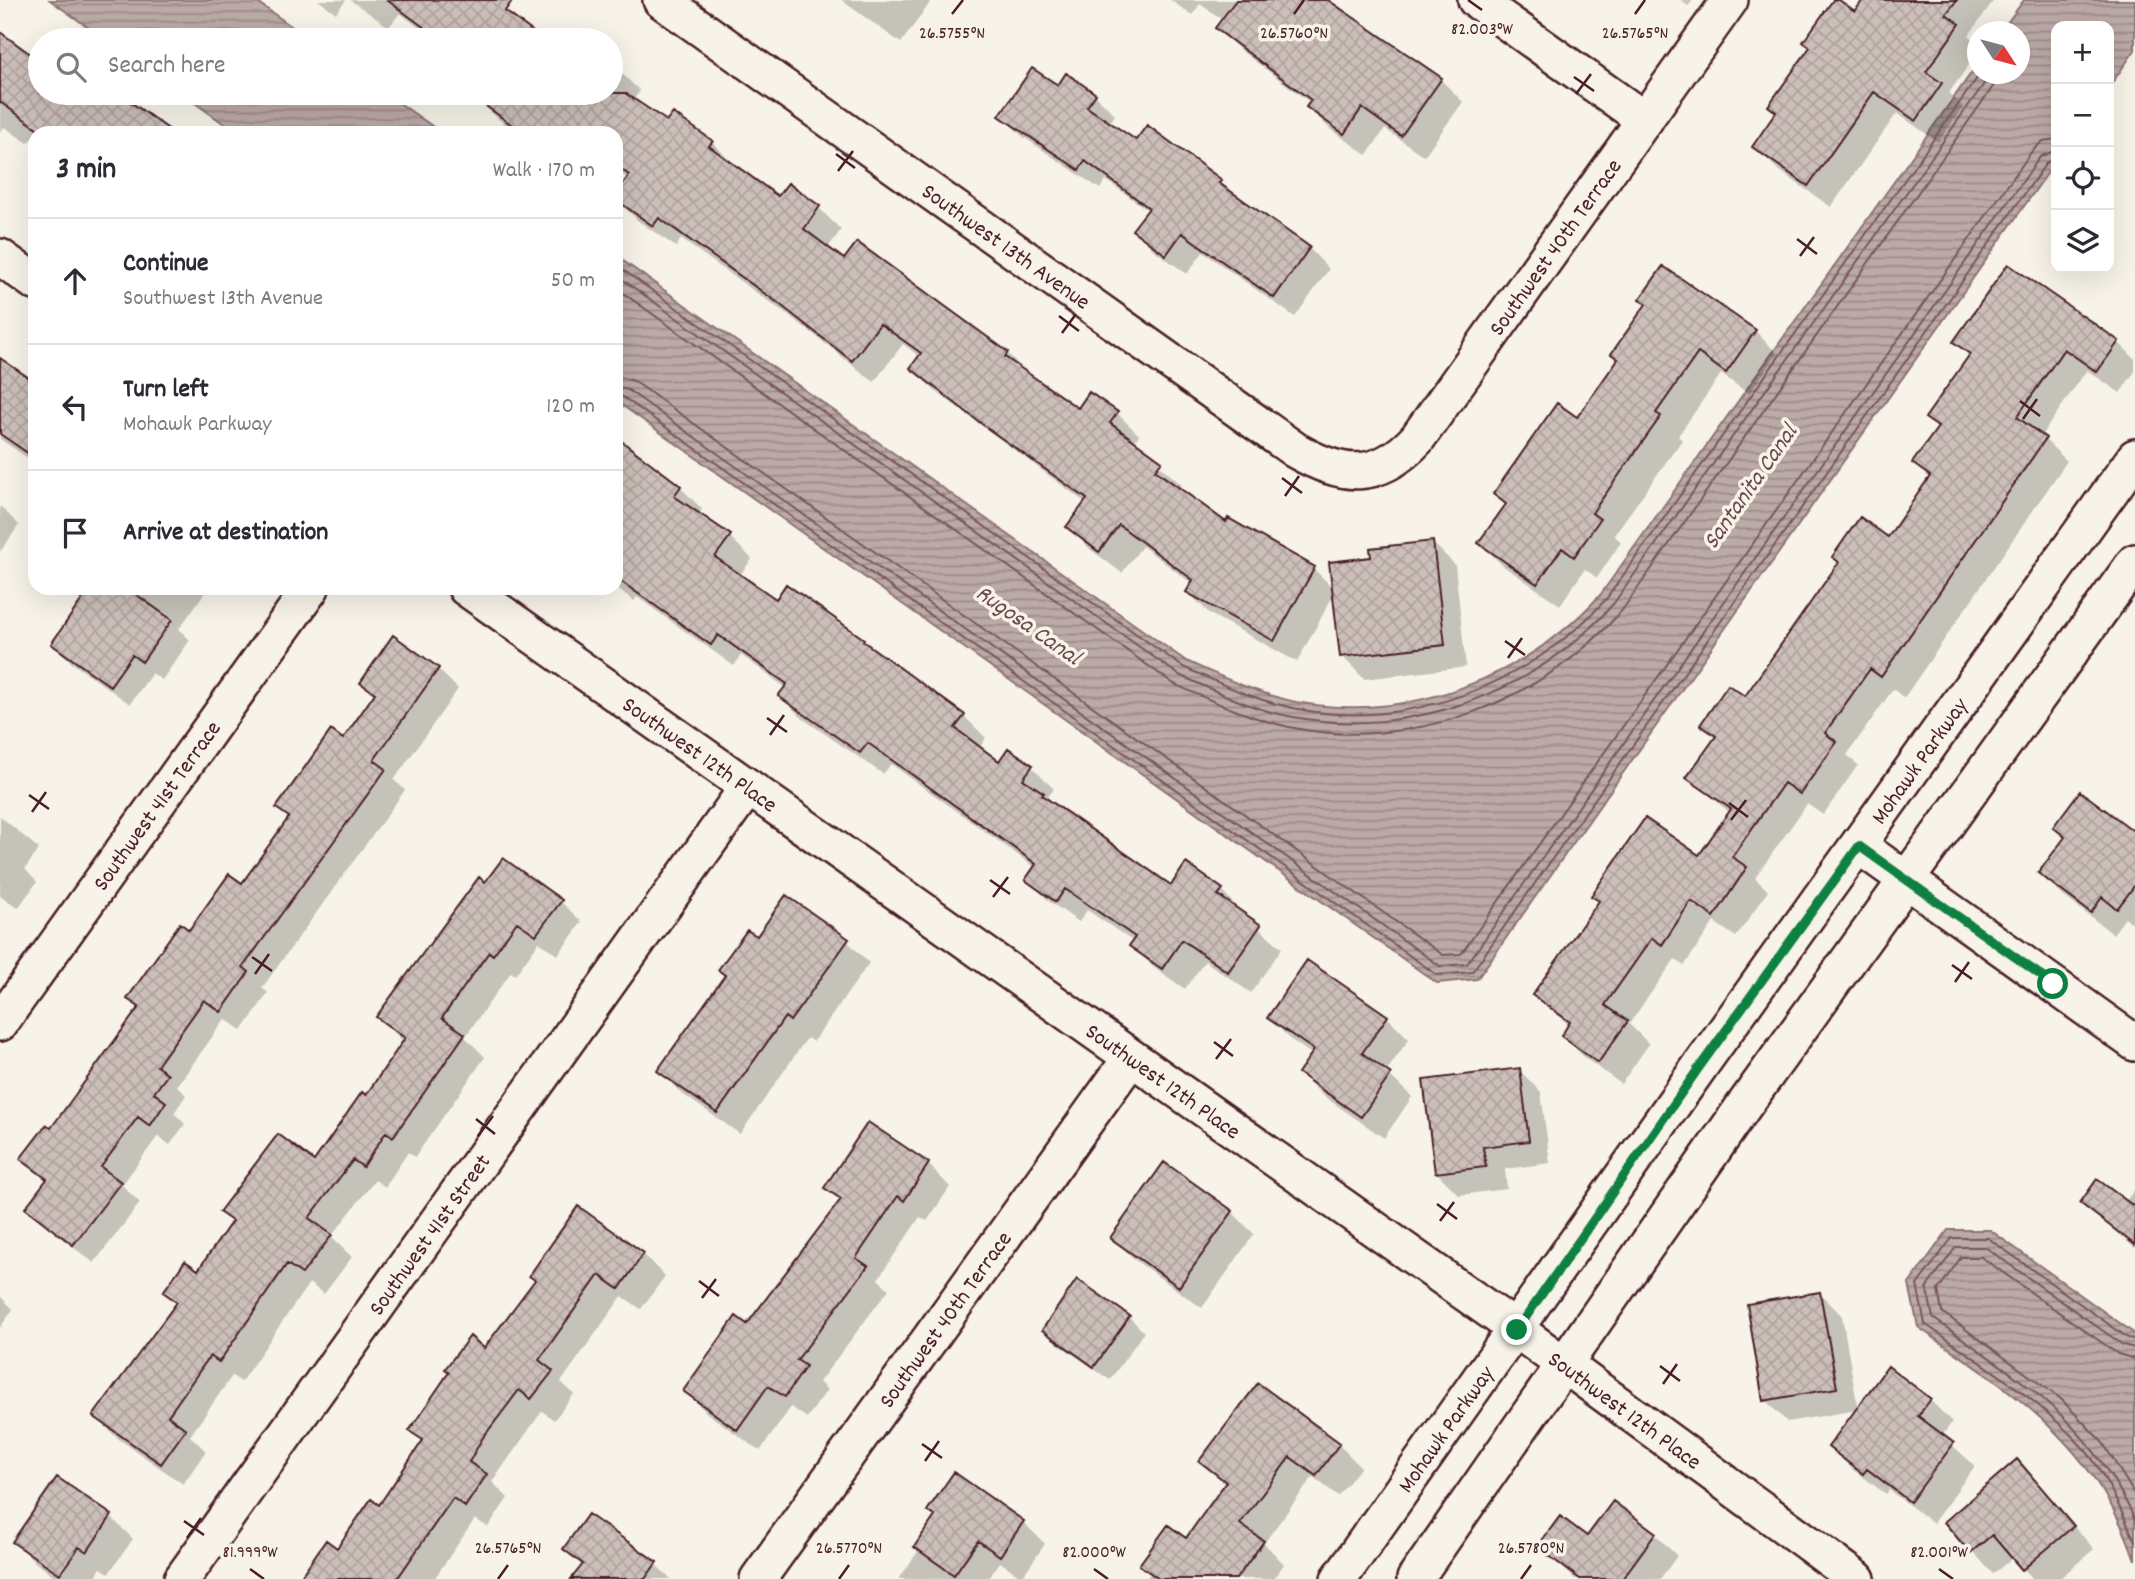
<!DOCTYPE html>
<meta charset="utf-8">
<style>
body{margin:0;font-family:Dekko,sans-serif;background:#f7f7f7;color:#2b2b33}
.controls{position:absolute;right:21px;top:21px;display:grid;overflow:hidden;border-radius:14px;box-shadow:0 7px 28px #0002}
.controls button{width:63px;height:63px;display:grid;place-items:center;padding:0;border:0;border-bottom:2px solid #e1e1e2;background:#fff;color:#2b2b33;font:35px sans-serif}
.compass{position:absolute;left:1967px;top:21px;width:63px;height:63px;border-radius:50%;background:#fff;box-shadow:0 7px 28px #0002;rotate:126deg}
.stop{position:absolute;width:21px;height:21px;margin:-16px;border:5px solid #0b8043;border-radius:50%;background:#fff}
.stop.end{background:#0b8043;border-color:#fff;box-shadow:0 2px 7px #0008}
.list{margin:0;padding:0;list-style:none}
h2{display:flex;justify-content:space-between;align-items:center;height:91px;margin:0;padding:0 28px;font-size:30px}
h2 small{font-size:23px;font-weight:400;color:#7c7c81}
.list li{display:grid;grid-template-columns:46px 1fr auto;gap:21px;align-items:center;box-sizing:border-box;height:126px;padding:0 28px;border-top:2px solid #e1e1e2}
.list b{display:block;font-size:26px;white-space:nowrap}
.list p{margin:0;font-size:23px;white-space:nowrap;color:#7c7c81}
.list em{font-size:23px;font-style:normal;color:#7c7c81}
.icon{flex:none;width:38px;height:38px;fill:none;stroke:currentColor;stroke-width:2;stroke-linecap:round;stroke-linejoin:round}
.map{position:relative;flex:none;width:2135px;height:1579px;overflow:hidden}
.search{position:absolute;background:#fff;box-shadow:0 7px 28px #0002;left:28px;top:28px;width:595px;height:77px;display:flex;align-items:center;gap:18px;box-sizing:border-box;padding:0 24px;border-radius:38px;color:#7c7c81;font-size:26px}
.panel{position:absolute;background:#fff;box-shadow:0 7px 28px #0002;left:28px;top:126px;width:595px;height:469px;border-radius:21px}
.map>svg:first-child{display:block}
.water{fill:url(#water-rules);stroke:#8e7275;stroke-width:2}
.shadow{fill:#0003}
.lines{fill:none;stroke-linecap:round;stroke-linejoin:round}
.shore{stroke:#78575d;stroke-width:2}
.building{fill:url(#building-cross-hatch);stroke:#4a1f2b;stroke-width:2}
.minor-casing{stroke:#4a1f2b;stroke-width:40}
.minor{stroke:#f7f3e8;stroke-width:35}
.route{stroke:#0b8043;stroke-width:9}
.ticks{fill:none;stroke:#4a1f2b;stroke-width:2.5}
.labels{text-anchor:middle;stroke-width:7;stroke-linejoin:round;paint-order:stroke}
.street-label{font-size:23px;fill:#4a1f2b;stroke:#f7f3e8}
.water-label{font-size:24px;font-style:italic;fill:#6c4950;stroke:#f7f3e8}
.ticks-label{font-size:18px;text-anchor:middle;fill:#4a1f2b;stroke:#f7f3e8;stroke-width:7;stroke-linejoin:round;paint-order:stroke}
</style>
<div class="map">
<svg width="2135" height="1579" viewBox="0 0 2135 1579">
<defs>
<pattern id="water-rules" width="6" height="5" patternUnits="userSpaceOnUse" patternTransform="scale(1.75)"><rect width="6" height="5" fill="#bcaaa7"/><path d="M0 2.5h6" fill="none" stroke="#9b8a88"/></pattern>
<pattern id="building-cross-hatch" width="8" height="8" patternUnits="userSpaceOnUse" patternTransform="scale(1.75)"><rect width="8" height="8" fill="#ccbfb9"/><path d="M0 0l8 8M0 8l8-8" fill="none" stroke="#b1a49f"/></pattern>
</defs>
<rect width="100%" height="100%" fill="#f7f3e8"/>
<filter id="ink" filterUnits="userSpaceOnUse"><feTurbulence type="fractalNoise" baseFrequency=".0143" numOctaves="2"/><feDisplacementMap in="SourceGraphic" scale="14" xChannelSelector="R" yChannelSelector="G"/><feConvolveMatrix kernelMatrix="1 2 1 2 8 2 1 2 1" color-interpolation-filters="sRGB"/></filter>
<g filter="url(#ink)">
<!-- water -->
<path class="water" d="M50,0H254L311,40H106Z
M2024,0H2135V50L2109,87V26H2056V161L1477,979L1437,983L616,401V256L1186,661C1222,677 1258,694 1296,702C1408,723 1526,678 1601,594L1977,65L1978,74H2020V32L2001,31Z
M181,93H385L442,133H237Z
M1948,1230H1990L2135,1334V1560C2097,1445 2013,1392 1918,1327L1909,1284Z"/>
<!-- shadow -->
<path class="shadow" d="M318,0H346L336,13Z
M350,0H491L542,40H435L400,13L389,27Z
M841,0H932L901,43Z
M1170,0H1326L1441,80L1463,102L1424,156L1385,129L1367,155L1330,129L1308,107L1311,103L1240,50L1218,28L1223,20L1200,4L1192,15Z
M1681,0H1693L1688,6Z
M1835,0L1855,14L1865,0H1994L1969,35L1978,44V52L1949,93L1963,107L1938,142L1897,113L1831,207L1777,169L1755,147L1778,113Z
M0,36L40,64V93H82L90,98L93,93H115L172,133L36,132L28,143L4,127L0,132Z
M611,63L640,91L633,100L667,124L712,142L734,164L779,198L788,185L819,208L841,230L827,249L844,262L857,245L1007,353L1029,375L1079,411L1117,413L1139,435L1133,443L1182,485L1179,489L1226,524L1229,520L1314,569L1334,589L1373,559L1433,543L1455,565L1466,667L1364,679L1342,656L1334,594L1297,662L1210,614L1188,592L1193,584L1142,546L1122,573L1090,549L1068,527L1086,503L934,390L912,368L920,357L903,344L874,382L802,325L681,239L676,247L637,220L616,198L628,179L616,170V133H514L470,93H611Z
M1059,88L1095,95L1115,115L1109,124L1136,143L1220,181L1237,198L1309,248L1329,269L1295,317L1203,252L1187,274L1154,250L1134,230L1149,211L1106,180L1100,189L1022,136L1002,116Z
M1641,299L1755,331L1777,353L1749,394L1721,374L1678,436L1682,440L1614,535L1621,542L1597,578L1585,569L1560,605L1502,565L1480,543L1507,506L1495,494L1577,419L1619,360L1647,306Z
M1955,342H2118L2135,359V371L2120,393L2087,370L2041,436L2067,461L1904,698L1893,689L1847,755L1858,765L1823,815L1807,804L1755,878L1768,891L1736,937L1714,922L1684,966L1675,959L1629,1024L1649,1044L1621,1084L1585,1058L1563,1036L1570,1026L1535,995L1600,903L1594,896L1700,858L1730,813L1689,777L1716,739L1702,725L1745,699L1888,539L1930,479L1914,463L1939,429L1928,417L1970,357Z
M0,363L35,385V463L0,439Z
M616,439L680,487L702,509L698,515L730,537L752,559L739,576L964,716L986,738L979,748L1000,763L1032,767L1054,789L1047,798L1172,887L1222,890L1242,914L1282,948L1251,993L1205,961L1185,989L1153,967L1131,945L1134,942L1087,910L1079,922L1050,902L1028,880L1036,868L891,764L883,774L802,718L780,696L786,688L741,655L734,666L637,597L634,601L616,587Z
M0,506L19,525L0,552Z
M93,588H124L130,592L133,588H208L179,629L190,640L162,680L152,673L130,704L72,663L53,644Z
M220,588H231L228,593Z
M438,669L458,689L394,780L405,790L262,988L268,993L242,1031L225,1019L177,1086L186,1095L174,1113L185,1124L170,1145L158,1136L122,1185L140,1203L94,1263L48,1228L28,1208L47,1182L22,1158L51,1131L140,1009L130,998L190,933L242,886L290,819L278,808L344,741L375,696L362,683Z
M0,816L39,849L25,869L37,882L18,908L0,896Z
M2055,827L2135,834V925L2125,918L2113,934L2062,895L2040,873L2066,838Z
M486,885L560,901L582,922L558,955L539,942L515,975L511,972L465,1037L485,1057L415,1157L408,1152L385,1187L375,1180L331,1237L352,1257L324,1294L309,1283L241,1382L232,1376L190,1436L206,1451L183,1484L116,1437L95,1416L178,1305L165,1292L198,1272L233,1223L221,1212L314,1163L367,1098L404,1042L378,1017Z
M757,939L847,941L869,963L813,1042L807,1038L740,1134L681,1093L659,1071Z
M1269,1017H1387L1409,1039L1386,1072L1412,1097L1384,1138L1322,1095L1300,1073L1313,1055L1291,1040Z
M1519,1070L1541,1092L1550,1163L1505,1169L1507,1189L1459,1195L1437,1173Z
M869,1124L928,1164L950,1187L927,1221L920,1217L878,1279L889,1289L819,1382L827,1390L807,1418L791,1407L760,1451L707,1413L685,1391L747,1327L841,1202L826,1187Z
M2135,1189V1248L2082,1203L2125,1202Z
M1232,1212L1254,1234L1202,1308L1135,1260L1113,1238Z
M643,1254L665,1276L641,1309L622,1296L561,1382L574,1394L554,1420L542,1411L492,1482L508,1498L488,1527L475,1519L434,1579H300L337,1550L380,1508L424,1443L412,1431L485,1350L536,1281Z
M1820,1293L1842,1316L1858,1409L1888,1369L1930,1400L1952,1422L1942,1436L1975,1466L1933,1523L1889,1490L1886,1494L1852,1469L1830,1447L1857,1410L1787,1422L1765,1400Z
M0,1296L13,1309L0,1328Z
M1129,1317L1144,1332L1110,1380L1058,1344L1044,1330Z
M1339,1445L1361,1467L1338,1496L1313,1477L1264,1543L1284,1564L1273,1579H1146L1150,1574L1142,1565L1187,1541L1226,1485L1201,1461Z
M2017,1461L2094,1549L2059,1579H2033L2013,1557L1993,1574L1946,1522Z
M57,1480L111,1517L133,1539L109,1573L101,1568L94,1579H59L36,1563L14,1541Z
M1023,1522L1045,1544L1022,1577L1000,1562L988,1579H899L919,1550Z
M1655,1534L1677,1556L1660,1579H1575L1540,1547L1587,1538Z
M565,1549L655,1564L671,1579H574L583,1567Z"/>
<g class="lines">
<!-- shore -->
<path class="shore" d="M616,265L1183,667C1219,683 1254,700 1293,708C1406,733 1532,684 1607,598L1980,74
M616,275L1179,675C1216,691 1253,710 1293,717C1410,739 1537,693 1614,603L1991,74
M616,288L1174,684C1212,701 1249,718 1289,727C1409,753 1545,702 1623,609L2002,74
M616,376L634,381L1443,955L1461,954L2032,151L2043,141L2056,139
M616,387L628,390L1440,966L1467,964L2040,157L2056,150
M616,396L623,397L1437,975L1472,972L2047,162L2056,158
M2135,1339L2128,1338L1988,1238H1952L1917,1285L1925,1324C1981,1363 2040,1399 2086,1451C2107,1476 2121,1511 2135,1541
M2135,1348L2123,1345L1985,1247H1956L1927,1287L1933,1318C2019,1379 2089,1419 2135,1520
M2135,1359L2118,1354L1981,1257H1961L1938,1290L1942,1312L2061,1399L2103,1443L2135,1495"/>
</g>
<!-- building -->
<path class="building" d="M387,0H513L505,11L544,40H441Z
M1236,0H1328L1442,78L1401,136L1362,108L1344,134L1306,107L1311,100L1215,28Z
M1833,0H1839L1855,11L1863,0H1957L1946,14L1960,24L1926,72L1942,83L1916,121L1874,92L1808,186L1752,147L1776,112L1768,106L1810,47L1803,42Z
M0,32L40,61V93H118L174,133H44L0,102Z
M1032,68L1058,85L1066,73L1096,94L1087,107L1136,140L1147,125L1222,180L1219,183L1310,247L1274,298L1182,233L1166,255L1132,230L1149,208L1085,161L1079,170L999,116Z
M468,93H625L667,121L673,113L713,141L709,146L778,196L788,183L820,206L804,229L844,259L857,242L1008,352L1005,357L1078,408L1089,392L1118,412L1110,423L1162,461L1155,470L1226,522L1228,518L1315,567L1274,641L1186,592L1193,580L1119,525L1099,552L1066,527L1087,499L987,428L910,368L921,353L880,324L852,361L778,303L659,218L653,226L616,200V194L629,175L616,166V133H523Z
M2008,264L2119,341L2097,372L2064,349L2017,417L2046,438L1881,677L1870,669L1825,733L1837,742L1800,794L1784,783L1732,857L1747,867L1714,917L1691,901L1662,945L1652,938L1605,1005L1628,1021L1598,1063L1561,1036L1570,1022L1532,995L1599,901L1591,896L1645,818L1699,855L1731,809L1686,778L1716,736L1700,725L1728,685L1745,696L1839,562L1832,557L1860,517L1888,537L1930,476L1912,463L1938,427L1925,418L1970,354L1953,342Z
M1663,266L1756,330L1726,373L1698,353L1656,413L1661,416L1592,513L1600,519L1574,557L1562,548L1537,584L1478,543L1506,504L1493,494L1557,403L1577,417L1618,359L1611,354L1646,304L1639,300Z
M0,358L35,382V458L0,434Z
M616,437L681,486L674,496L731,535L715,557L776,599L786,584L864,639L863,641L965,715L955,728L999,761L1008,748L1033,765L1023,779L1044,793L1042,795L1171,885L1186,863L1223,889L1218,895L1261,925L1228,972L1182,940L1162,969L1129,946L1135,937L1065,889L1056,902L1025,880L1036,864L868,743L860,753L778,696L787,684L718,635L711,645L616,578Z
M1433,541L1445,645L1340,657L1329,562L1371,557L1370,548Z
M90,588H127L172,620L142,662L132,655L110,686L51,644Z
M393,635L439,668L374,760L386,769L243,967L249,972L221,1012L204,1000L157,1066L168,1074L154,1093L166,1102L150,1126L138,1117L101,1167L121,1182L73,1245L25,1208L47,1179L20,1159L46,1125L51,1128L139,1007L127,999L180,923L189,930L229,874L242,883L289,817L276,808L331,730L343,739L375,693L360,683Z
M2080,791L2135,832V885L2117,909L2102,897L2091,913L2038,873L2065,837L2053,827Z
M503,858L562,900L536,935L517,922L493,955L489,952L442,1018L465,1034L393,1137L386,1132L363,1167L353,1160L309,1218L332,1235L302,1274L287,1264L219,1362L210,1356L168,1416L186,1429L161,1464L93,1416L177,1302L163,1292L185,1261L198,1270L232,1221L219,1212L278,1134L314,1161L362,1092L366,1095L405,1038L376,1017L479,877L485,882Z
M786,895L849,939L790,1021L785,1017L717,1113L657,1071L725,975L718,970L747,930L757,936Z
M1307,960L1388,1016L1362,1053L1391,1074L1361,1117L1298,1073L1314,1050L1267,1018Z
M1520,1068L1529,1141L1483,1147L1486,1167L1435,1173L1423,1080Z
M868,1122L929,1163L904,1201L898,1196L856,1258L868,1266L797,1360L806,1366L785,1397L768,1386L737,1430L683,1391L736,1316L747,1324L841,1199L824,1188Z
M1164,1162L1233,1211L1179,1287L1110,1238Z
M2097,1179L2135,1207V1245L2080,1203Z
M578,1206L644,1253L619,1289L599,1275L539,1360L553,1371L531,1399L519,1390L482,1439L469,1462L487,1474L465,1507L453,1498L397,1579H299L326,1540L337,1548L371,1499L379,1505L423,1440L409,1431L449,1372L445,1369L470,1336L484,1348L535,1280L529,1276Z
M1077,1279L1130,1316L1094,1367L1042,1330Z
M1820,1292L1837,1388L1763,1401L1747,1304Z
M1888,1366L1931,1399L1918,1416L1954,1443L1910,1502L1867,1469L1863,1474L1828,1447Z
M1258,1383L1340,1443L1316,1476L1290,1457L1240,1524L1264,1541L1236,1579H1159L1139,1565L1168,1525L1186,1538L1226,1482L1199,1461Z
M2017,1459L2074,1526L2022,1570L1992,1535L1970,1553L1944,1522Z
M954,1472L1024,1521L1000,1556L978,1541L954,1575L914,1547L935,1516L927,1511Z
M57,1477L112,1515L87,1552L79,1547L60,1574L12,1542Z
M1613,1501L1656,1533L1622,1579H1580L1537,1547L1560,1516L1587,1536Z
M588,1514L657,1562L645,1579H571L583,1564L563,1549Z"/>
<g class="lines">
<defs>
<g id="minor">
<path id="s1" d="M661,0L1295,450C1343,478 1378,481 1417,439L1730,0"/>
<path d="M1476,0L1645,120"/>
<path d="M0,257L35,282"/>
<path id="s2" d="M466,588L1495,1314L1857,1579"/>
<path d="M1859,846L2135,1043"/>
<path id="s3" d="M0,1023L311,588"/>
<path id="s4" d="M182,1579L748,787"/>
<path id="s5" d="M758,1579L1131,1058"/>
<path id="s6" d="M1339,1579L1698,1069L2135,457"/>
<path d="M1415,1579L1743,1107L2135,562"/>
</g>
</defs>
<!-- minor casing -->
<use href="#minor" class="minor-casing"/>
<!-- minor -->
<use href="#minor" class="minor"/>
</g>
</g>
<g class="lines" filter="url(#ink)">
<!-- route -->
<path class="route" d="M1517,1330L1698,1069L1859,846L2053,984"/>
</g>
<!-- ticks -->
<path class="ticks" d="M1468,0L1482,10M952,14L963,0M1294,14L1304,0M1635,14L1645,0M1574,77L1594,91M1576,94L1591,74M836,154L855,168M838,171L853,151M1797,239L1817,254M1800,256L1814,237M1059,316L1079,331M1062,333L1076,314M2020,401L2040,416M2023,419L2037,399M1282,478L1302,493M1285,496L1299,476M1505,641L1525,655M1508,658L1522,638M767,718L787,732M770,735L784,715M29,795L49,809M1729,803L1748,817M32,812L46,792M1731,820L1746,800M990,880L1010,894M993,897L1008,877M252,957L272,971M1952,965L1972,979M255,974L269,954M1955,982L1969,962M1214,1042L1233,1056M1216,1059L1231,1039M476,1119L495,1134M478,1136L493,1116M1437,1204L1457,1219M1440,1221L1454,1202M699,1281L719,1296M702,1298L716,1279M1660,1366L1680,1381M1663,1384L1677,1364M922,1444L942,1458M925,1461L939,1441M184,1521L204,1535M187,1538L201,1518M250,1569L264,1579M1094,1569L1108,1579M1939,1569L1953,1579M498,1579L508,1565M839,1579L849,1565M1521,1579L1531,1565"/>
<g class="labels">
<!-- street labels -->
<g class="street-label">
<text dy="8" stroke="none"><textPath href="#s1" startOffset="424">Southwest 13th Avenue</textPath></text>
<text dy="8" stroke="none"><textPath href="#s1" startOffset="1150">Southwest 40th Terrace</textPath></text>
<text dy="8" stroke="none"><textPath href="#s2" startOffset="287">Southwest 12th Place</textPath></text>
<text dy="8" stroke="none"><textPath href="#s6" startOffset="1003">Mohawk Parkway</textPath></text>
<text dy="8" stroke="none"><textPath href="#s3" startOffset="268">Southwest 41st Terrace</textPath></text>
<text dy="8" stroke="none"><textPath href="#s2" startOffset="854">Southwest 12th Place</textPath></text>
<text dy="8" stroke="none"><textPath href="#s4" startOffset="424">Southwest 41st Street</textPath></text>
<text dy="8" stroke="none"><textPath href="#s5" startOffset="320">Southwest 40th Terrace</textPath></text>
<text dy="8" stroke="none"><textPath href="#s2" startOffset="1421">Southwest 12th Place</textPath></text>
<text dy="8" stroke="none"><textPath href="#s6" startOffset="184">Mohawk Parkway</textPath></text>
</g>
<!-- water labels -->
<g class="water-label">
<text transform="translate(1749 486) rotate(-55)" y="8">Santanita Canal</text>
<text transform="translate(1029 624) rotate(35)" y="8">Rugosa Canal</text>
</g>
</g>
<g class="ticks-label">
<text x="1482" y="34">82.003°W</text>
<text x="952" y="38">26.5755°N</text>
<text x="1294" y="38">26.5760°N</text>
<text x="1635" y="38">26.5765°N</text>
<text x="508" y="1553">26.5765°N</text>
<text x="849" y="1553">26.5770°N</text>
<text x="1531" y="1553">26.5780°N</text>
<text x="250" y="1557">81.999°W</text>
<text x="1094" y="1557">82.000°W</text>
<text x="1939" y="1557">82.001°W</text>
</g>
</svg>
<div class="controls">
<button>+</button>
<button>−</button>
<button><svg class="icon" aria-label="locate" viewBox="0 0 24 24"><circle cx="12" cy="12" r="6"/><path d="M12 2v4M12 18v4M2 12h4M18 12h4"/></svg></button>
<button><svg class="icon" aria-label="layers" viewBox="0 0 24 24"><path d="M12 4l9 5-9 5-9-5zM3 14l9 5 9-5"/></svg></button>
</div>
<svg class="compass" viewBox="-18 -18 36 36"><path d="M0-13l5 13h-10z" fill="#e53935"/><path d="M0 13l5-13h-10z" fill="#7c7c81"/></svg>
<div class="stop" style="left:2053px;top:984px"></div>
<div class="stop end" style="left:1517px;top:1330px"></div>
<div class="search"><svg class="icon" aria-label="search" viewBox="0 0 24 24"><circle cx="10" cy="10" r="6"/><path d="M15 15l6 6"/></svg>Search here</div>
<section class="panel">
<h2>3 min<small>Walk · 170 m</small></h2>
<ul class="list">
<li><svg class="icon" aria-label="ahead" viewBox="0 0 24 24"><path d="M12 20V5M6 11l6-6 6 6"/></svg><div><b>Continue</b><p>Southwest 13th Avenue</p></div><em>50 m</em></li>
<li><svg class="icon" aria-label="left" viewBox="0 0 24 24"><path d="M17 20v-9H6M10 6l-5 5 5 5"/></svg><div><b>Turn left</b><p>Mohawk Parkway</p></div><em>120 m</em></li>
<li><svg class="icon" aria-label="arrive" viewBox="0 0 24 24"><path d="M6 21V4h12l-3 4 3 4H6"/></svg><div><b>Arrive at destination</b></div></li>
</ul>
</section>
</div>
